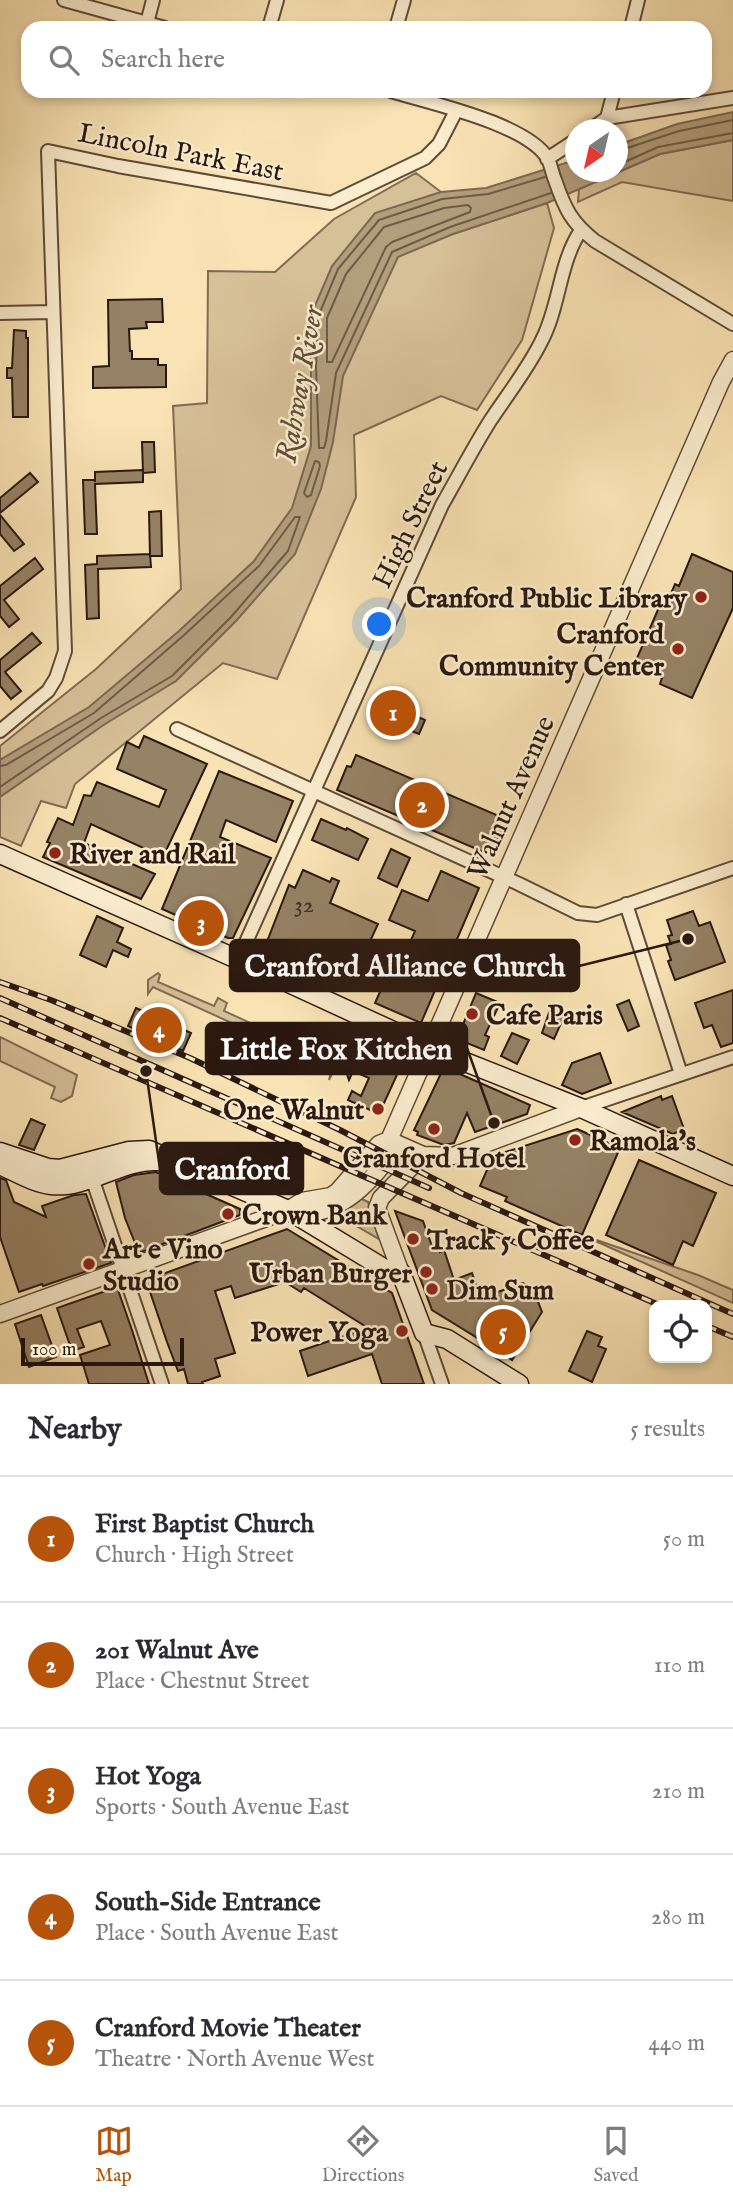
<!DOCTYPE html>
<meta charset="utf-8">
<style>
body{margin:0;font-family:"IM FELL English",serif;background:#f2f2f3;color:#2b2b33}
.controls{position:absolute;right:21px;bottom:21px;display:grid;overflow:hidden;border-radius:14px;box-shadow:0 4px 10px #0003}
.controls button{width:63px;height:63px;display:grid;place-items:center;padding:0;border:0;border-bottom:2px solid #e1e1e2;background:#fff;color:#2b2b33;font:35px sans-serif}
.compass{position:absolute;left:565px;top:119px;width:63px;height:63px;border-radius:50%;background:#fff;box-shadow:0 4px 10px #0003;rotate:214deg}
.scale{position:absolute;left:21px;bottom:18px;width:163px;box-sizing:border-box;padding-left:7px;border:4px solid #2a1810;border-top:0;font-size:19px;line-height:24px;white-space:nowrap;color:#2a1810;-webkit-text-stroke:5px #fbedce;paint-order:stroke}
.you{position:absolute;left:380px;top:625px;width:24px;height:24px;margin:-18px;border:5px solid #fff;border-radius:50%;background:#1a73e8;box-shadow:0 0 0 10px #1a73e833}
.badge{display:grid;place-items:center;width:46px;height:46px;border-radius:50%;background:#b45309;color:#fff;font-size:23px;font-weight:700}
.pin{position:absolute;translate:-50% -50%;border:4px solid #fff;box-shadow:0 2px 7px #0006}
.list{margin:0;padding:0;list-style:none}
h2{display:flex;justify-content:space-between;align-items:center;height:91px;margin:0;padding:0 28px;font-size:30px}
h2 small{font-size:23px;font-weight:400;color:#7c7c81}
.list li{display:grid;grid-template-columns:46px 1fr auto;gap:21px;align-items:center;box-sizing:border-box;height:126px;padding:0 28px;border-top:2px solid #e1e1e2}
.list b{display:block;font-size:26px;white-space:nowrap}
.list p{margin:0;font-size:23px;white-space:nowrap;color:#7c7c81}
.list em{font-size:23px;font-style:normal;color:#7c7c81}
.icon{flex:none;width:38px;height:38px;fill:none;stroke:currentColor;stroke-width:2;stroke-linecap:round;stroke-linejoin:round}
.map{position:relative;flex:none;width:733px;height:1384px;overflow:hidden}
.search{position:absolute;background:#fff;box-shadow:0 4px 10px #0003;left:21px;right:21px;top:21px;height:77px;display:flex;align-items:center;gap:18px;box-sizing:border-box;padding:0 24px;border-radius:21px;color:#7c7c81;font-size:26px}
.sheet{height:721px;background:#fff}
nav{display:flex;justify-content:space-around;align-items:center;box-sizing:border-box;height:98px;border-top:2px solid #e1e1e2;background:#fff;font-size:19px;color:#7c7c81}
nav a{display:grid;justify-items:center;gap:4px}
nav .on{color:#b45309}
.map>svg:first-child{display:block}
.green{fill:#d6c098;stroke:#806c54;stroke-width:2}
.water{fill:#b39e7c;stroke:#7c6851;stroke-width:2}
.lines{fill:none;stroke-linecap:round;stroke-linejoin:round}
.shore{stroke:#6e5b46;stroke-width:2}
.building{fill:#968265;stroke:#2a1810;stroke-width:2}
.minor-casing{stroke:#5e4b39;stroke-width:16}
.tertiary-casing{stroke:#5e4b39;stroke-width:19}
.secondary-casing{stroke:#2a1810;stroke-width:21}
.minor{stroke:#fbedce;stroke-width:12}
.tertiary{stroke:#fbedce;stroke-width:16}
.secondary{stroke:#fbedce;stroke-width:18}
.rail-casing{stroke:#2a1810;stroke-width:6}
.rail{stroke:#fbedce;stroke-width:3.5;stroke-dasharray:10;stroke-linecap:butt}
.poi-dot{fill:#8f2418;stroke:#fbedce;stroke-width:2.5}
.labels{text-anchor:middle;stroke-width:5;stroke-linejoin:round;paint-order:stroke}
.number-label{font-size:24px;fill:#453225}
.street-label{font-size:28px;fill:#2a1810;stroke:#fbedce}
.poi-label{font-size:28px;font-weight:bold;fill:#2a1810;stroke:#fbedce;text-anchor:start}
.water-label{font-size:30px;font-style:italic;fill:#614e3b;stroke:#fbedce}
.leader{fill:none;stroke:#2a1810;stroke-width:2.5}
.callout-dot{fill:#2a1810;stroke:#fbedce;stroke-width:2.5}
.callout{fill:#2a1810;stroke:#2a1810;stroke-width:2.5}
.callout-label{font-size:30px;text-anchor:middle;font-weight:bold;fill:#fff}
</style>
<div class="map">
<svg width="733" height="1384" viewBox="0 0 733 1384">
<rect width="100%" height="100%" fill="#f9e3b4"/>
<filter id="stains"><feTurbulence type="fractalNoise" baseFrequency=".00286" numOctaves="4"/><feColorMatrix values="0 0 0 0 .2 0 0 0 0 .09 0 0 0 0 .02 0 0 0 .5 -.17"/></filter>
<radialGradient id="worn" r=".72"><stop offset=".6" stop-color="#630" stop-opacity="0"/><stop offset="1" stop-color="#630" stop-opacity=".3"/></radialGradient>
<!-- green -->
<path class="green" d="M733,140V201L622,182L578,202L579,189L660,154Z
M416,173L441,192L453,234L547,203L554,228L522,340L477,410L441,396L354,435L356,497L277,679L223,663L75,784L66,808L41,801L21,846L0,837V746L96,669L181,589L173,406L207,403L208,271L275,272L334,219Z
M158,973L160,975L158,982L214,1006L218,998L227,1003L224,1011L319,1054L325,1047L328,1056L322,1055L320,1059L322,1060L321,1063L334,1070L329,1080L331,1072L247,1030L153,987L148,994V980Z
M0,1037L77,1075L72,1096L61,1102L51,1098L55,1087L0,1061Z
M362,1199L368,1202L379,1239L336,1214Z
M582,1235L698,1275L733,1290V1303Z"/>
<!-- water -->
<path class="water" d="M733,112V140L660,154L547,203L453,234L398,257L343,376L333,442L321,489L295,554L236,621L176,681L105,724L0,797V760L89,707L179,631L254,561L292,508L311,446V315L332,266L375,213L441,192L486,188L575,160L576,172H618V145L677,124Z"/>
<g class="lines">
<!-- shore -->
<path class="shore" d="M618,151L679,131L733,120
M618,165L658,147L733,133
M545,177L488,194L442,199L379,220L338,269L318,317L316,367L319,448H324L326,441L336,373L392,252L450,227L551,193
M468,205L471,208L470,212L392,242L386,247L332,362H327V318L346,274L384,227L444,208Z
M315,461L319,462L320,466L311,495L307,497L304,493Z
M0,766L6,765L94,713L183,636L259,566L295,517H300L288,551L231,617L172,676L101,718L0,787"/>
</g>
<!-- building -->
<path class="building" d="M162,299L163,322H146L147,328L129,329L130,351H132V359H158V365H166V387L93,388V367L109,366L108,300Z
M14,330L26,331V338H28V417H13L12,378H7V368H12Z
M142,442H154L155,472L143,473Z
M143,470V482L95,484L97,534H85L83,480H95V482V472Z
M30,473L38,482L0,513V498Z
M161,511L162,556H150L149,512Z
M0,515L24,544L14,551L0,534Z
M150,554L151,567L98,569L99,618L87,619L85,565L97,564V556Z
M692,554L733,572V608L692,698L660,684L662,678L634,665L660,605L665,608L675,584L679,586Z
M35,558L43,569L4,600L19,619L9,627L0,616V586Z
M32,633L41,643L5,672L21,691L11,699L0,686V660Z
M388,704L425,720L419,734L381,719Z
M144,736L207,764L163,857L91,824L84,843L155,874L141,899L43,857L50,843L47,842L58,818L73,825L84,795L91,796L97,782L159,807L166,790L117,769L127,742L139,748Z
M356,755L506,819L496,844L491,842L486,853L337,790L347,766L351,767Z
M219,771L293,801L276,842L226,820L220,837L271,858L233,938H228L162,909Z
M321,819L346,830L347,828L368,839L358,860L312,840Z
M391,849L410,858L397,887L378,878Z
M303,870L330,882L332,878L339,881L330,903L378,924L348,989L263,952L289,885L295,888Z
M441,871L479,888L421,1023L375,1003L390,969L397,972L415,931L389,920L402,890L428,901Z
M693,911L699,926L710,922L725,962L675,980L668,961L671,960L666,945L671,944L668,936L672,935L667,920Z
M97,916L123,928L117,942L131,949L128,957L113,950L106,967L80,955Z
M733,990V1043L721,1047L712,1025L704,1028L695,1003Z
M476,993L500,1003L485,1035L489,1037L484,1050L457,1039Z
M629,1000L639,1026L628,1031L617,1005Z
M551,1007L565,1014L554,1039L542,1033Z
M136,1008L160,1019L162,1012L172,1016L169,1023L191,1033L183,1051L128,1026Z
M340,1024L407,1053L379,1114L348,1100L352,1091L361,1096L369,1078L353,1071L349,1080L334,1038Z
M512,1033L529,1040L517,1064L501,1056Z
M600,1053L611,1083L582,1094L562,1085L572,1063Z
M444,1067L530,1105L527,1114L475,1132L467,1113L454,1143L444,1145L417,1135L418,1132L414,1130Z
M661,1096L662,1100L672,1096L684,1129L673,1134L622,1112Z
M31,1119L45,1125L34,1150L19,1145Z
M577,1129L620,1148L582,1235L505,1201L507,1197L480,1186L493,1156Z
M639,1160L716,1193L693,1246L683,1241L673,1265L606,1235Z
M156,1172L240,1209V1215L139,1253L125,1218L116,1182L134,1175Z
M0,1178L6,1180L14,1202L46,1217L42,1206L74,1195L86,1194L111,1263L43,1286L42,1284L19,1292L0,1237Z
M395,1211L423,1221L433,1249L439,1247L440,1252L444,1250L454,1280L472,1273L481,1298L523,1283L533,1289L542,1312L512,1360L499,1351L490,1352L487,1344L432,1310Z
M287,1229L392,1293L424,1384H382L372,1354L308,1376L300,1351L368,1328L304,1288L301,1292L285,1282L235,1298L231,1286L215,1291L235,1353L215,1359L220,1376L202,1382L203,1384H188L184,1369L178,1371L167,1342L146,1280Z
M117,1287L132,1330L149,1384H89L80,1355L110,1345L101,1321L77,1329L84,1347L72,1351L57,1308Z
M41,1315L56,1357L29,1367L15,1324Z
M587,1331L602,1337L598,1346L606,1349L592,1382L569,1371Z"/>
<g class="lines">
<defs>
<path id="minor" d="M64,0L165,28
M147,23L153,0
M269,28L277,0
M396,28L404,0
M631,28L638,0
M391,91C430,103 528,124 548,159C551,165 552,173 555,180C565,209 571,222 595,241L733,324
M607,118L733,98
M590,130L607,118L614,91
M547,159L576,140
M0,313L53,312
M177,729L519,884L578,913L597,915L733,868
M0,731L48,691L56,678L65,651L48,151L118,166L331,203L425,158L439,144L456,111
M626,904L681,1074
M238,960L442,505C458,477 473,448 490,421C507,395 528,369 542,340C560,305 559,263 581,230
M581,1108L733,1057
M90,1172L162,1384
M424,1333L442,1384"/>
<path id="tertiary" d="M389,1140L721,382L733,360
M389,1140L423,1155L453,1156L581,1108
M288,1210C297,1211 308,1213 316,1212C348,1207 376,1176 393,1151L389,1140
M401,1273L377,1208L381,1198L423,1155
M0,1314L288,1210L302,1201L331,1196L337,1192L379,1144L389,1140"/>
<path id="secondary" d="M0,854L230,956L430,1048L581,1108L733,1176
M0,1152L48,1168L60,1169L129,1151L149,1150L288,1210L385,1269L401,1273L424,1333L447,1339L519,1384
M0,1165C16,1172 34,1183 51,1185C88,1189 121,1159 158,1161"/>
</defs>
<!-- minor casing -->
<use href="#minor" class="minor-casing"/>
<!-- tertiary casing -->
<use href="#tertiary" class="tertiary-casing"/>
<!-- secondary casing -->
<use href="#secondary" class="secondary-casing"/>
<!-- minor -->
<use href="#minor" class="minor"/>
<!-- tertiary -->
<use href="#tertiary" class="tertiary"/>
<!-- secondary -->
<use href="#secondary" class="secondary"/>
<defs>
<path id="rail" d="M0,982L51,1000L190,1058L340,1130L461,1193L733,1314
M0,998L429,1188
M0,1018L659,1305
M707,1326L733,1337"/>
</defs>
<!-- rail casing -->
<use href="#rail" class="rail-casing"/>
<!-- rail -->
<use href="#rail" class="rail"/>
</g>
<!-- markers -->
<g class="poi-dot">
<circle cx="701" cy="597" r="7"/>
<circle cx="678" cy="649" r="7"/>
<circle cx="55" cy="853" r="7"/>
<circle cx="472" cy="1014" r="7"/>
<circle cx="378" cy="1109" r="7"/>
<circle cx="434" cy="1129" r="7"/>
<circle cx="575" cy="1140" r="7"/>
<circle cx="228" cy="1214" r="7"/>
<circle cx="413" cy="1239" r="7"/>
<circle cx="89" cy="1264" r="7"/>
<circle cx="426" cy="1272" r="7"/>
<circle cx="432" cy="1289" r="7"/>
<circle cx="402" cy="1331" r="7"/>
</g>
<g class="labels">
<!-- number labels -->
<g class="number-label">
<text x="304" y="912">32</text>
</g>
<!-- street labels -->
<g class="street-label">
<text transform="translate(181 151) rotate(11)" y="10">Lincoln Park East</text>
<text transform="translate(409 524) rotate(-64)" y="10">High Street</text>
<text transform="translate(510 797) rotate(-66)" y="10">Walnut Avenue</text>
</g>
<!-- poi labels -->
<g class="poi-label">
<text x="687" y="607" text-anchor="end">Cranford Public Library</text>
<text x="664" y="643" text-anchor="end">Cranford<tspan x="664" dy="32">Community Center</tspan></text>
<text x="69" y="863">River and Rail</text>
<text x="486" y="1024">Cafe Paris</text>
<text x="364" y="1119" text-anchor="end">One Walnut</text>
<text x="589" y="1150">Ramola's</text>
<text x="434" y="1167" text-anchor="middle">Cranford Hotel</text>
<text x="242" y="1224">Crown Bank</text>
<text x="427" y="1249">Track 5 Coffee</text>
<text x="103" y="1258">Art e Vino<tspan x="103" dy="32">Studio</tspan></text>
<text x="412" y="1282" text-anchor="end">Urban Burger</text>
<text x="446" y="1299">Dim Sum</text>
<text x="388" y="1341" text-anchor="end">Power Yoga</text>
</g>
<!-- water labels -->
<g class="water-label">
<text transform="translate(299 384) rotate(-80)" y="10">Rahway River</text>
</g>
</g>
<!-- callouts -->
<path class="leader" d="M688 939L579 966M494 1123L467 1048M146 1071L160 1169"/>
<g class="callout-dot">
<circle cx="688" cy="939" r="7"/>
<circle cx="494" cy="1123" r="7"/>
<circle cx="146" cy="1071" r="7"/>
</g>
<g class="callout">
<rect x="230" y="940" width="349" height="51" rx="7"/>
<rect x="206" y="1023" width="261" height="51" rx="7"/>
<rect x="160" y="1143" width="143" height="51" rx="7"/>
</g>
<g class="callout-label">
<text x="405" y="976">Cranford Alliance Church</text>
<text x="336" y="1059">Little Fox Kitchen</text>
<text x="232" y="1179">Cranford</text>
</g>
<rect width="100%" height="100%" filter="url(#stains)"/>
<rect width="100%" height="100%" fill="url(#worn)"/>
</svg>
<div class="controls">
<button><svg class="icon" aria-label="locate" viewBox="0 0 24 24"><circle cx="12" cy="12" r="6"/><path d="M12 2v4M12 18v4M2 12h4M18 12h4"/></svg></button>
</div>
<svg class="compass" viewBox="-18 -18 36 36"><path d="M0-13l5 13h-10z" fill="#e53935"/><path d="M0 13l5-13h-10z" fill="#7c7c81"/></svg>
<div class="scale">100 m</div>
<div class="you"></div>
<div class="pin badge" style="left:393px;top:713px">1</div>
<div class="pin badge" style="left:422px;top:805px">2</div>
<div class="pin badge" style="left:201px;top:923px">3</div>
<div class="pin badge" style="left:159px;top:1030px">4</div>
<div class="pin badge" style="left:503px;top:1332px">5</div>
<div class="search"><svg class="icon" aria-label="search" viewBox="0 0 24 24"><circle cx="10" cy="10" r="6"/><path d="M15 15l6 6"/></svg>Search here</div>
</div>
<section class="sheet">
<h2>Nearby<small>5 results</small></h2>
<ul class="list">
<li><span class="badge">1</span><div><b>First Baptist Church</b><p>Church · High Street</p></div><em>50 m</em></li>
<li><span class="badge">2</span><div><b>201 Walnut Ave</b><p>Place · Chestnut Street</p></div><em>110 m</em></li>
<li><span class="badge">3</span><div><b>Hot Yoga</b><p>Sports · South Avenue East</p></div><em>210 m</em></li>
<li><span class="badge">4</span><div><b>South-Side Entrance</b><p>Place · South Avenue East</p></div><em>280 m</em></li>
<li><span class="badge">5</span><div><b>Cranford Movie Theater</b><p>Theatre · North Avenue West</p></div><em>440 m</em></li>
</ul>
</section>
<nav>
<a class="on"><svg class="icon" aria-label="map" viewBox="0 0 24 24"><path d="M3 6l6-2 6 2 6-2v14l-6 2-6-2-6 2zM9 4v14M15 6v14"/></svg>Map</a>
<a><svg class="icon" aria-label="directions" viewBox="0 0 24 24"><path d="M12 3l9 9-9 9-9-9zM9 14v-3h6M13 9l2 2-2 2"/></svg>Directions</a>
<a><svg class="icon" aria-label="saved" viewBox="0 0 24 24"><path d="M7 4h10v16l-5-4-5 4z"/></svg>Saved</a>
</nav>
